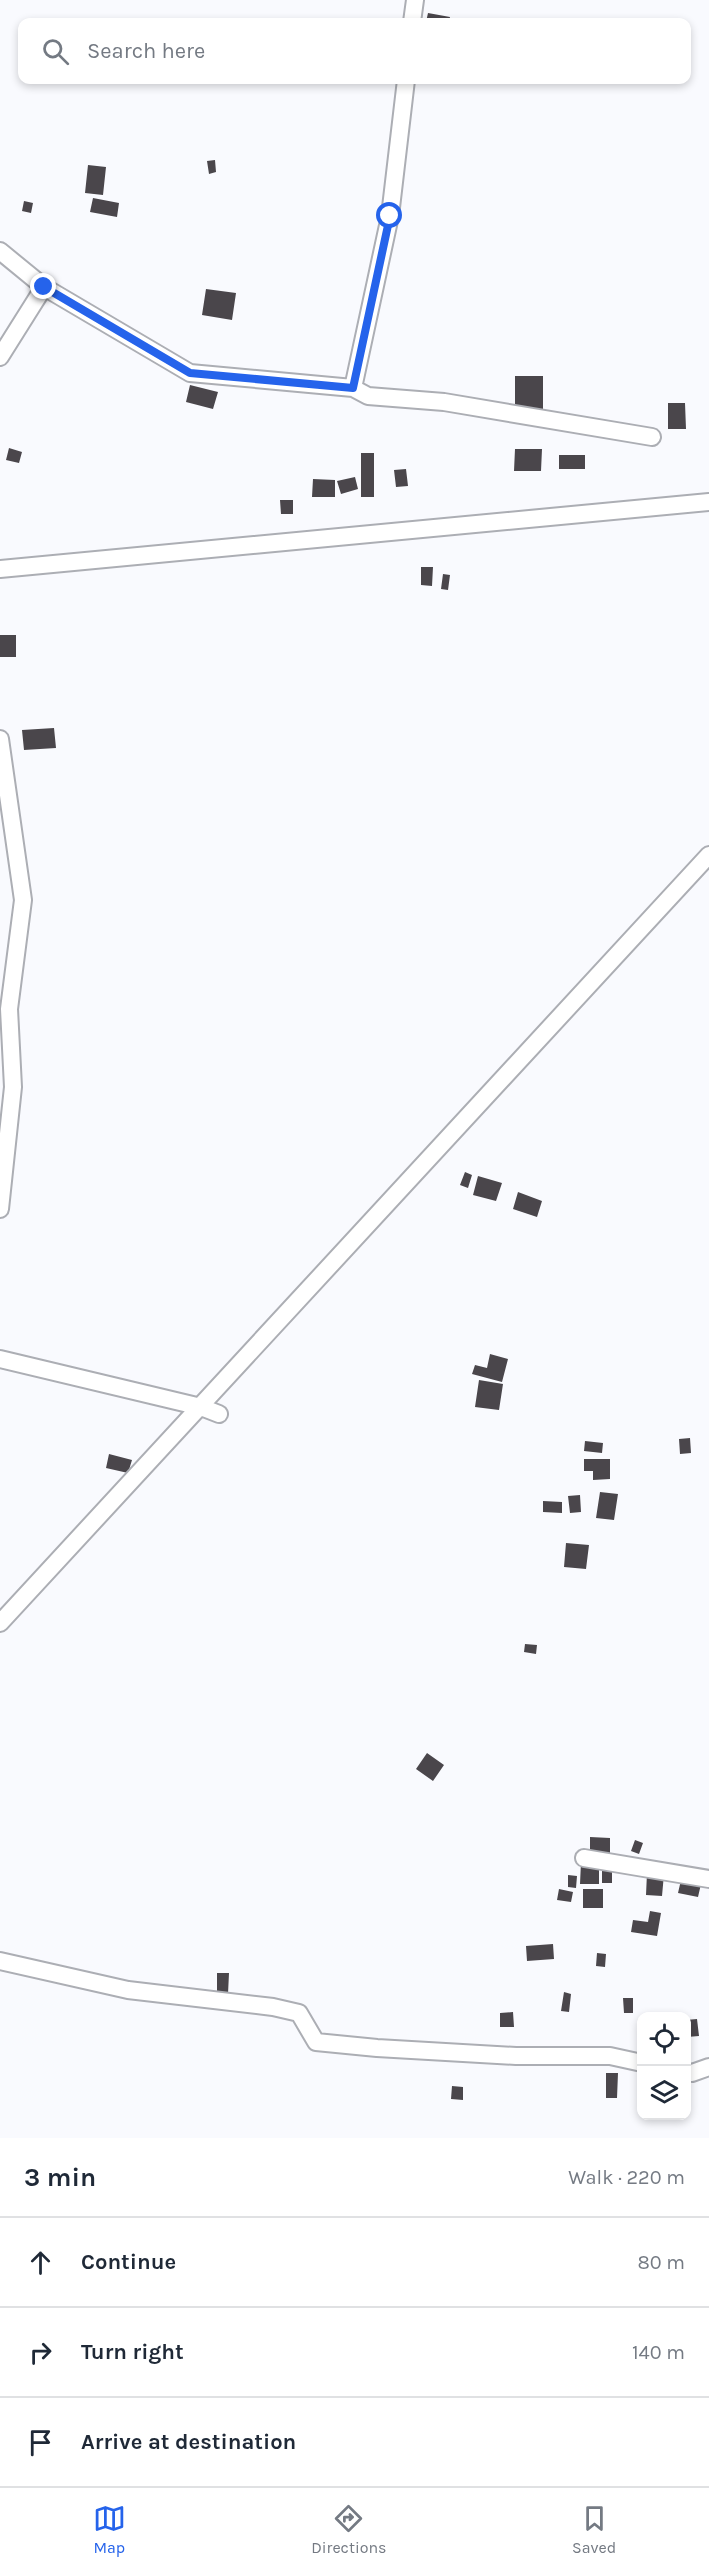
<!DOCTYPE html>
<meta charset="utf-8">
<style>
body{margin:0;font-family:Karla,sans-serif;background:#f2f2f3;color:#1f2937}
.controls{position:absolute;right:18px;bottom:18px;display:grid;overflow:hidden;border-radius:12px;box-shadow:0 3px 9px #0003}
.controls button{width:54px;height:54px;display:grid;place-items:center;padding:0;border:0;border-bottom:2px solid #e0e1e3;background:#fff;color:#1f2937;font:30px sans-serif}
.stop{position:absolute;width:18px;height:18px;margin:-14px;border:4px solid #2563eb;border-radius:50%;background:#fff}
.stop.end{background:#2563eb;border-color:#fff;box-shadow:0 2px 6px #0008}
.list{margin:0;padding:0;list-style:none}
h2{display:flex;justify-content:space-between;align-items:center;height:78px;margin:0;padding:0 24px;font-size:26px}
h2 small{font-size:20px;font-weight:400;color:#747a83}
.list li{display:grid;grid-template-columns:39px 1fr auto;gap:18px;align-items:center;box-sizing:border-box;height:90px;padding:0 24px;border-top:2px solid #e0e1e3}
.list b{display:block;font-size:22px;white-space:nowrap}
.list em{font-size:20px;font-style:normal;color:#747a83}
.icon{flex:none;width:33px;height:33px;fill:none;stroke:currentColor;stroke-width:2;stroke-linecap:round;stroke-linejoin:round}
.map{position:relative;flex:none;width:709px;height:2138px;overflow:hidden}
.search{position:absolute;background:#fff;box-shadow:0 3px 9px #0003;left:18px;right:18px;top:18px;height:66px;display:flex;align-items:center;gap:15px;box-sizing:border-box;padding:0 21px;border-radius:12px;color:#747a83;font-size:22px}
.sheet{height:348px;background:#fff}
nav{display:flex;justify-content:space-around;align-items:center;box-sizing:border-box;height:84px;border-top:2px solid #e0e1e3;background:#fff;font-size:16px;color:#747a83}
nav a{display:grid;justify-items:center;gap:3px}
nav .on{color:#2563eb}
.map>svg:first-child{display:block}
.building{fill:#4a464b}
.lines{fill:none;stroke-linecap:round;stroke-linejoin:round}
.street-casing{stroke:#acaeb4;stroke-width:20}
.street{stroke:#fff;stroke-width:16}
.route{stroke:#2563eb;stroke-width:8}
</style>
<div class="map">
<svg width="709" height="2138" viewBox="0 0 709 2138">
<rect width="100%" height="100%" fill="#f9fafe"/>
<!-- building -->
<path class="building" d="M428,13L450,17L449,22H426Z
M464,80H486V84L464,83Z
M215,160L216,172L209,174L207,161Z
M88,165L106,167L103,195L85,193Z
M93,198L119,203L117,217L90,212Z
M24,201L33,203L31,213L22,211Z
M206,289L236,293L232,320L202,315Z
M515,376H543V409H515Z
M190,385L218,392L213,409L186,402Z
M668,403H685L686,429H668Z
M9,448L22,452L19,463L6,460Z
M515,449H542L541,471H514Z
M361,453H374V497H361Z
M559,455H585V469H559Z
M406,469L408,486L396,487L394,470Z
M355,477L358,489L341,494L337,481Z
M313,479L335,480V497H312Z
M280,500H293V514H281Z
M421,567H433L432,586L421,585Z
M443,574L450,575L448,590L441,589Z
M0,635H16V657H0Z
M54,728L56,748L24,750L22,730Z
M465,1172L472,1175L468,1188L460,1185Z
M478,1176L502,1183L496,1201L473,1195Z
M518,1192L542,1201L537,1217L513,1209Z
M490,1354L508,1359L502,1382L472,1374L475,1365L487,1368Z
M479,1380L503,1384L499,1410L475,1407Z
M690,1438L691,1453L680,1454L679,1439Z
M585,1441L603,1443L602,1453L584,1451Z
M109,1454L132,1460L128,1473L106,1468Z
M584,1459H610V1479L593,1480V1471H584Z
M600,1492L618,1494L614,1520L596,1518Z
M580,1495L581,1512L570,1513L568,1496Z
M543,1501L562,1502V1513L543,1512Z
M566,1543L589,1545L586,1569L564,1567Z
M525,1644L537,1645L536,1654L524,1652Z
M427,1753L444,1765L433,1781L416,1769Z
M590,1837L610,1838V1858L590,1857Z
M635,1840L643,1843L639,1854L631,1851Z
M581,1862H599V1884H580Z
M602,1864H612V1883H602Z
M647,1873L664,1874L662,1896L646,1895Z
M568,1875L577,1876L576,1888L568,1887Z
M681,1880L701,1884L698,1897L678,1893Z
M559,1889L573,1892L571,1902L557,1900Z
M583,1889H603V1908H583Z
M650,1911L661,1913L657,1936L631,1932L633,1920L648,1922Z
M553,1944L554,1959L527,1961L526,1946Z
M597,1953L606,1954L605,1967L596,1966Z
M217,1973H229L228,1994H217Z
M564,1992L571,1994L569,2012L561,2011Z
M623,1998H633V2013H624Z
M513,2012L514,2027H500V2013Z
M697,2019L699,2036L687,2037L686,2020Z
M606,2073H618L617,2098H606Z
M452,2086L463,2087V2100L451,2099Z"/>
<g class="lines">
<defs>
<path id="street" d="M412,22L415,0
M0,251L44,287L190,373L353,388L368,396L444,402L652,437
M0,357L44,287
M353,388L390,216L406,80
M0,569L709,502
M0,739L23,900L9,1009L13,1087L0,1209
M0,1359L201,1407L219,1414
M0,1623L709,855
M584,1858L709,1879
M0,1961L128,1990L273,2007L299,2013L316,2042L377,2048L516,2056H610L642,2063
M686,2072L692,2073L709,2067"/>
</defs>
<!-- street casing -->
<use href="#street" class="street-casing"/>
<!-- street -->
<use href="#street" class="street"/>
</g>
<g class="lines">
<!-- route -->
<path class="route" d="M44,287L190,373L353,388L390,216"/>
</g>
</svg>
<div class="controls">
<button><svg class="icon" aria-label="locate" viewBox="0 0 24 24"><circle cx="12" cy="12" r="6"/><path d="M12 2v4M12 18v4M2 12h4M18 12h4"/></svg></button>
<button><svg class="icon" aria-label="layers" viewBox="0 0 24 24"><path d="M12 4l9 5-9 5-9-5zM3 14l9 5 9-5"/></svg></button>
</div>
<div class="stop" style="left:390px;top:216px"></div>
<div class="stop end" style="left:44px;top:287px"></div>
<div class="search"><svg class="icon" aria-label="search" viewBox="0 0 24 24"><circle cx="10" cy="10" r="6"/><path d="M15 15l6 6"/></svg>Search here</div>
</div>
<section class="sheet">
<h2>3 min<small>Walk · 220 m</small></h2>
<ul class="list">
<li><svg class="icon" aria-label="ahead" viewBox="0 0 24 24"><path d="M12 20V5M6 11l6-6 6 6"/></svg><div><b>Continue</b></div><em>80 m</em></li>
<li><svg class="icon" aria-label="right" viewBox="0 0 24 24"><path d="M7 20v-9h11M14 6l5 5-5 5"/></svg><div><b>Turn right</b></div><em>140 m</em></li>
<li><svg class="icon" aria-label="arrive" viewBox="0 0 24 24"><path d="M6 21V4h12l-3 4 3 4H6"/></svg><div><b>Arrive at destination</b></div></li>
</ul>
</section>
<nav>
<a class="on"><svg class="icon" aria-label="map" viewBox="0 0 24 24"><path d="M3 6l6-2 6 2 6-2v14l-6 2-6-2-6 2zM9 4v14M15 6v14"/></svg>Map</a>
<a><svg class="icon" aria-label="directions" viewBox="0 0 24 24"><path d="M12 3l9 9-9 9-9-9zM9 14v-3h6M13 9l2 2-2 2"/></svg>Directions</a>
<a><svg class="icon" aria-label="saved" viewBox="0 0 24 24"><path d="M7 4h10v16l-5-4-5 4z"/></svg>Saved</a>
</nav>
